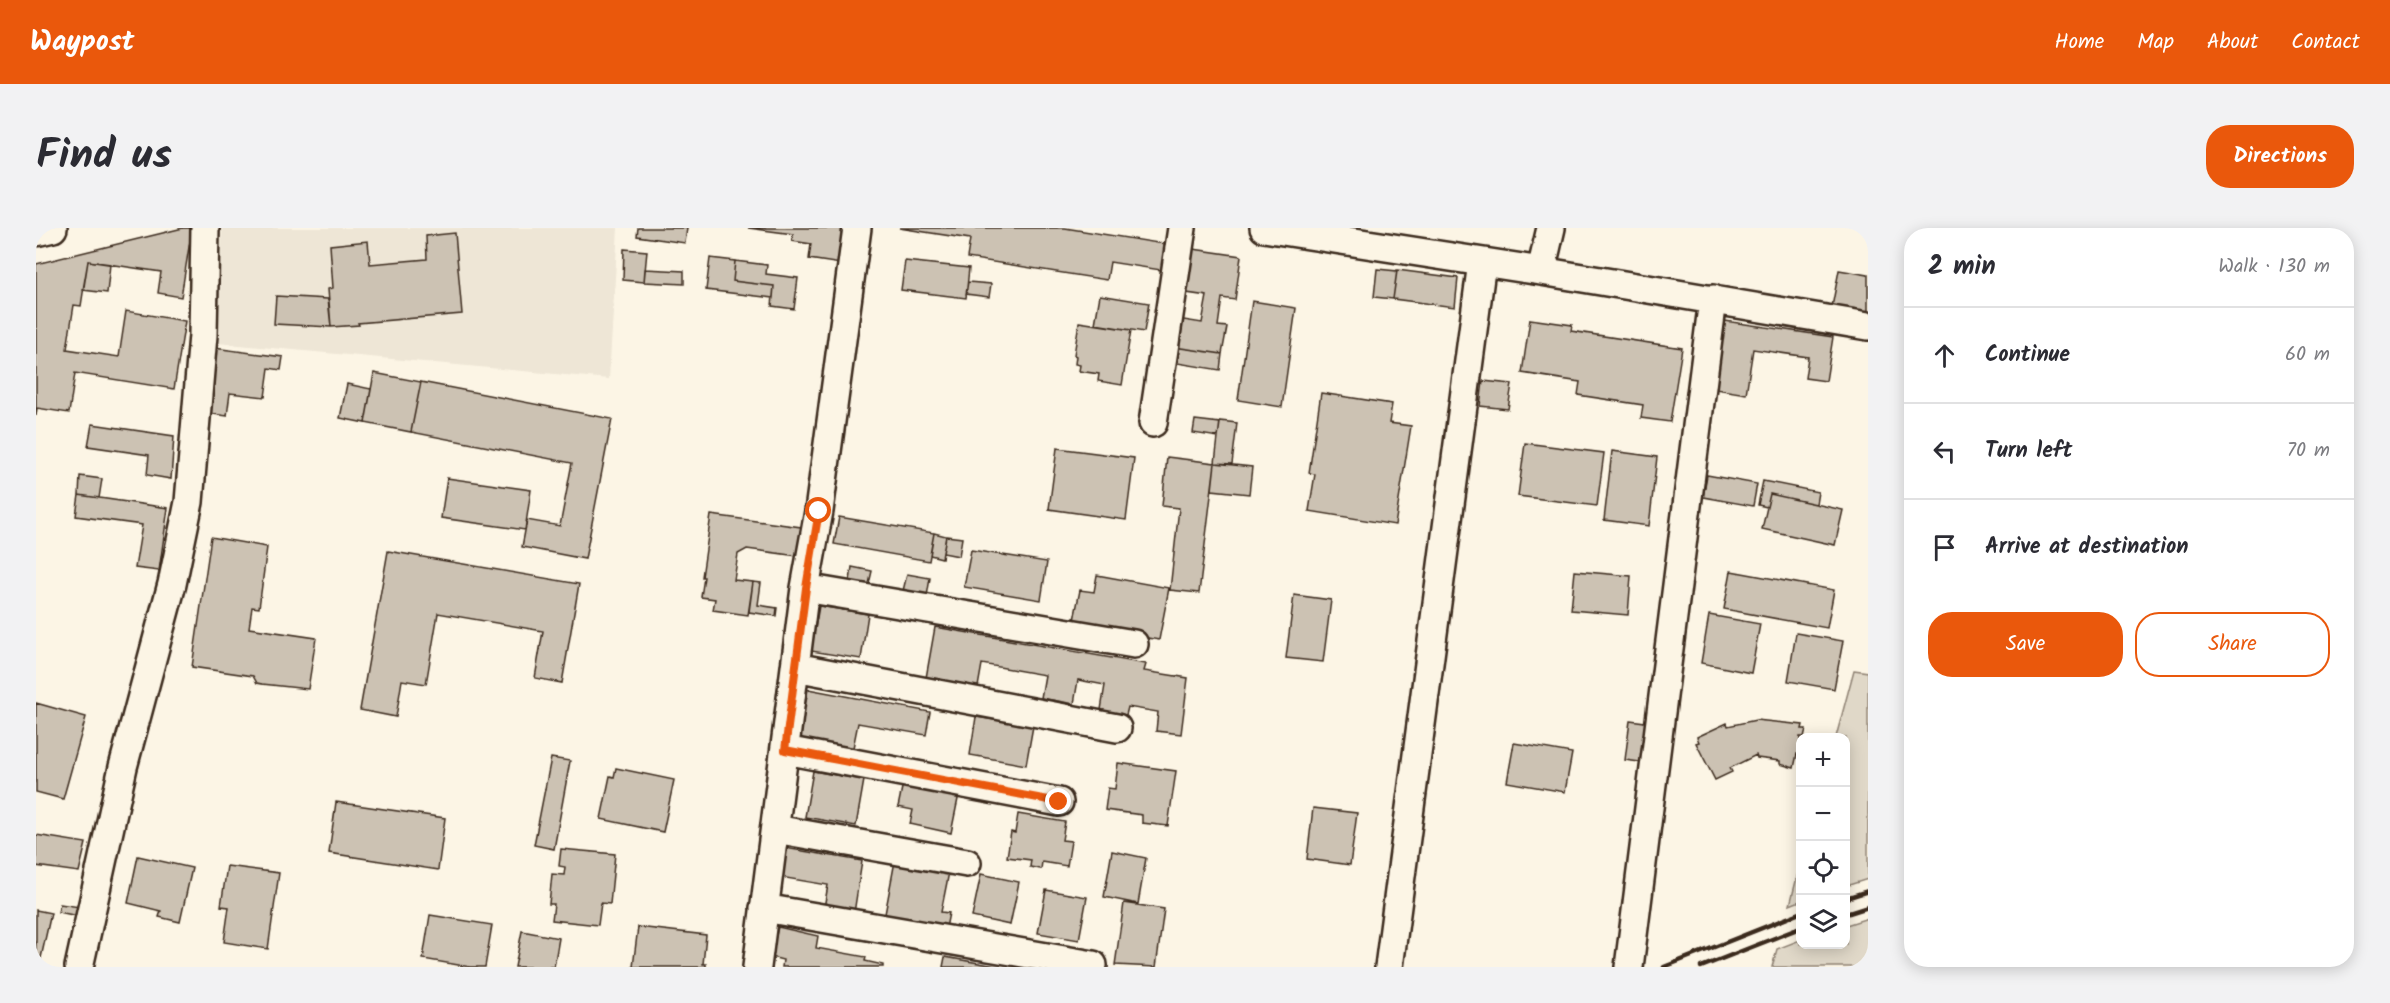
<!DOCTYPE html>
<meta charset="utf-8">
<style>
body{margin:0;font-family:Kalam,sans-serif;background:#f2f2f3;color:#2b2b33}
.controls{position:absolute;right:18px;bottom:18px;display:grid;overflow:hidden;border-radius:12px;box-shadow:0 3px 15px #0003}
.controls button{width:54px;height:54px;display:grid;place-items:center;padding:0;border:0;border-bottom:2px solid #e1e1e2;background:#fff;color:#2b2b33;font:30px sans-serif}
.stop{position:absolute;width:18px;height:18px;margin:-14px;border:4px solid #ea580c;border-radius:50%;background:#fff}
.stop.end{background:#ea580c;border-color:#fff;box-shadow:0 2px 6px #0008}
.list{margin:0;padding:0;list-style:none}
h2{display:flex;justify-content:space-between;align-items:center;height:78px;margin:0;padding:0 24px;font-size:26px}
h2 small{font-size:20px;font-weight:400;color:#7c7c81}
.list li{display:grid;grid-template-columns:39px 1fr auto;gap:18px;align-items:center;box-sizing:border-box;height:96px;padding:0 24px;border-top:2px solid #e1e1e2}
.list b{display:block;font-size:22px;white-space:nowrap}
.list em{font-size:20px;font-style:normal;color:#7c7c81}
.actions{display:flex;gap:12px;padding:18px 24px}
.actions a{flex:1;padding:14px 0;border:2px solid #ea580c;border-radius:24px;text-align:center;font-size:21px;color:#ea580c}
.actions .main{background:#ea580c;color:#fff}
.icon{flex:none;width:33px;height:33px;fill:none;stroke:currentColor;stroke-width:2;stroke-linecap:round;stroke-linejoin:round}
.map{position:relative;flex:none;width:1832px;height:739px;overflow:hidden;border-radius:24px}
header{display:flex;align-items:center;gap:36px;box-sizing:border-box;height:84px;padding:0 30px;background:#ea580c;color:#fff}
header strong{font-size:28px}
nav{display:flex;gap:33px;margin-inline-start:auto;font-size:21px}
.intro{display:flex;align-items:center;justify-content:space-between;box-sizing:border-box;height:144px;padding:0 36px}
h1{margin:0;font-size:42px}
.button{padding:15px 27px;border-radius:24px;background:#ea580c;color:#fff;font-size:21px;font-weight:700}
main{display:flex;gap:36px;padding:0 36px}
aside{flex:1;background:#fff;border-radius:24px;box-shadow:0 3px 15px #0003}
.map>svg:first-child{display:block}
.built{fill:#eee6d6}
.green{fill:#e0d8c8;stroke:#8e8173;stroke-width:1.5}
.building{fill:#ccc2b3;stroke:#3b2a1e;stroke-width:1.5}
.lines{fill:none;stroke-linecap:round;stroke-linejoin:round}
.street-casing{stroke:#3b2a1e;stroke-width:32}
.street{stroke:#fcf5e5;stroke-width:27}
.rail{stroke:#3b2a1e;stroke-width:4.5}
.route{stroke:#ea580c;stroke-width:8}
</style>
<header>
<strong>Waypost</strong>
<nav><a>Home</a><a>Map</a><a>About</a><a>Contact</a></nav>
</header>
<div class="intro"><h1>Find us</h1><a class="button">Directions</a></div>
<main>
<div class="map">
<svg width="1832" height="739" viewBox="0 0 1832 739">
<rect width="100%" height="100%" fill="#fcf5e5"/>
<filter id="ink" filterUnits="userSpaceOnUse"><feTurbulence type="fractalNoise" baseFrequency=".0167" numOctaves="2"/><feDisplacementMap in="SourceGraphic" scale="12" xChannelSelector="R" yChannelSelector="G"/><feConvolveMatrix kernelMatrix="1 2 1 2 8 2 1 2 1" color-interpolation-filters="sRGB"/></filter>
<g filter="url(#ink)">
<!-- built -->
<path class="built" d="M186,0H582L573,151L181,115Z"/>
<!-- green -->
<path class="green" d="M1818,442L1832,444V651L1810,658V509H1800Z
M1764,637V673L1754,677Z
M1832,690V739H1736L1741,721L1764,712V716H1810V697Z"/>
<!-- building -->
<path class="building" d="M147,0H156L145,69L122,65L125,44L52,33L45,78L38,77L31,121L83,129L90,83L149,93L138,161L39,145L33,185L1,180L0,188V36Z
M602,0H651L649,15L601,8Z
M712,0H810L805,36L773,31L775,16L756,13L757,6Z
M863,0H1029L1135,17L1131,43L1074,34L1071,52L931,30L934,11Z
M419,5L426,86L322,95L323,97L295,99L292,61L297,60L294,17L332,13L334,36L391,31L390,8Z
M1150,20L1205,28L1199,72L1186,70L1182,98L1191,99L1186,126L1138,119L1142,91L1166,95L1171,68L1144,64Z
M588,21L611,23L608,54L587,52Z
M674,30L699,33L697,53L738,58L737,70L670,62Z
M52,33L74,36L71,65L47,62Z
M699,33L731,37L730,46L762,50L758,81L736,78L738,58L697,53Z
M869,33L933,40L930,70L865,62Z
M609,41L648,43V56L608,54Z
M1341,41L1361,43L1357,71L1338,69Z
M1361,42L1422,50L1419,79L1357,71Z
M1803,42L1832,47V85L1796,79Z
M932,54L955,56L953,69L930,66Z
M1064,67L1113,75L1108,104L1059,96Z
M240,68L292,71L295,99L238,96Z
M1216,73L1260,80L1246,179L1202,172Z
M1494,91L1536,97L1535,103L1646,120L1634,194L1605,190L1607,177L1542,167L1544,154L1486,145Z
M1689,93L1797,109L1790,153L1769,150L1772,129L1717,121L1710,166L1679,161Z
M1043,94L1095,102L1086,157L1062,153L1063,146L1043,143L1044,137L1039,136L1040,128L1038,127Z
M1138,119L1186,126L1184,142L1135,134Z
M178,120L247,129L245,142L233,140L229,169L194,165L191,188L170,185Z
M338,145L385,154L375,204L329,195Z
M1447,153L1476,156L1472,181L1444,178Z
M385,154L576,191L549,331L486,319L491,292L524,298L536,235L375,204Z
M311,156L335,161L329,195L304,190Z
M1285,165L1356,176L1353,195L1375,198L1359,297L1273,283L1279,246L1273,245Z
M1159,192L1184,195L1182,209L1157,205Z
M1184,193L1201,195L1196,236L1179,235Z
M56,196L138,208L135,251L111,247L113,227L52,218Z
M1489,215L1568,225L1561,278L1482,268Z
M1021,220L1098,230L1090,292L1013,281Z
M1576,223L1621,229L1613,298L1568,292Z
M1131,229L1179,235L1163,365L1134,362L1143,280L1126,278Z
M1179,235L1216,239L1213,266L1176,262Z
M1671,247L1721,256L1717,278L1667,269Z
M44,248L66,251L63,270L43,267Z
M411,250L495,262L489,302L405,290Z
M1727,253L1782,264L1780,276L1734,266L1731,279L1722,277Z
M1734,266L1807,282L1799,317L1726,301Z
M43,267L132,280L123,343L99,340L106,297L40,288Z
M675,287L765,299L761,328L711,321L702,326L698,352L717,354L712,387L677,382L679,371L665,369L668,349H666Z
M803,289L898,305L893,333L798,316Z
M898,305L910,308L906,330L894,327Z
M910,308L926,310L923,328L907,325Z
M175,309L231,319L223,380L216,379L213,400L280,410L272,461L226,456L221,455L217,448L156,439Z
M935,322L1011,334L1005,372L928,359Z
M352,323L543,356L526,455L499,450L507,403L402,385L390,456L366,452L360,489L324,482Z
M816,339L836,343L833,356L814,353Z
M1539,343L1595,348L1592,387L1535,382Z
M1695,343L1798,362L1791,400L1688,381Z
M871,346L894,350L891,368L867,363Z
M1061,347L1133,360L1123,412L1037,397L1044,362L1058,364Z
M717,354L725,355L722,377L741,380L740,388L713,384Z
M1258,367L1295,372L1287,434L1250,430Z
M783,378L832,386L825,431L775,423Z
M1673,387L1724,396L1715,445L1665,435Z
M899,399L1110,436L1108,443L1152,450L1145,506L1120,503L1122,484L1092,479L1090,487L1065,482L1069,457L1042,452L1038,476L1005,470L1009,447L946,436L942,459L890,450Z
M1760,405L1807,413L1798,461L1752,453Z
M772,461L894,484L890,507L822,495L817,520L763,510Z
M0,475L50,489L27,571L0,564Z
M940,489L997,498L990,537L934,527Z
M1594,492L1616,495L1611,535L1589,532Z
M1720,492L1767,497L1766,501H1770L1768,509H1764V527L1761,526L1758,540L1744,536V533L1721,530L1720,527L1694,540L1696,544L1679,552L1660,515L1663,514L1661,509L1691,495L1692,498Z
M1478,515L1536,525L1529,564L1471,554Z
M515,530L534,533L518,621L498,617Z
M1082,535L1140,543L1132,598L1106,595V587L1069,582L1072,560L1079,561Z
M580,540L638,552L627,604L565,591L574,548L578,549Z
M777,543L828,552L820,598L769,589Z
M867,555L923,566L915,605L874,596L877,582L862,579Z
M300,574L409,590L402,642L293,625Z
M1277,580L1321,585L1314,637L1271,631Z
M982,586L1029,594L1026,612L1035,613L1031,638L1006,634L1005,641L994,639L995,632L971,629L975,604L979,605Z
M0,607L50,615L43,644L0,638Z
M749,620L826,633L818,685L788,680L792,657L744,649Z
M525,621L579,626L574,676L565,675L562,697L516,692L518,676H513L516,646L528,647L529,639L523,638Z
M1076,623L1110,630L1102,676L1068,669Z
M102,628L156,640L144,694L123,689L125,683L92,675Z
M859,633L913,644L905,684L913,685L909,705L854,695L849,686Z
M191,638L243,645L232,721L188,714L193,679L185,678Z
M945,646L983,654L974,697L936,689Z
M1010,662L1051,669L1043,712L1002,705Z
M1088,675L1128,681L1120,739L1079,737Z
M24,676L44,679L42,688L22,684Z
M0,682L15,685L3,739H0Z
M394,687L456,697L449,739H434L387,731Z
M602,699L670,707L667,736H670V739H597Z
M742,699L782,708L780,720L830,729L829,733L847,737V739H746L747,732L735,729Z
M486,703L523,710L518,739H479Z
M909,729L965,739H907Z"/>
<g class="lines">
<defs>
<path id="street" d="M1228,0L1505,43L1832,98
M0,4L17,0
M1505,43L1515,0
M1117,195L1146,0
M769,360L1098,416
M759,439L1081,500
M749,522L1023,574
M739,601L931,635
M728,680L1057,737
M43,739L87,539L136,356L153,274L167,107L169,0
M721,739L769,360L783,283L821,0
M1353,739L1446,34
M1593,739L1677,71"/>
</defs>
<!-- street casing -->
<use href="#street" class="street-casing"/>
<!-- street -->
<use href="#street" class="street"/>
<!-- rail -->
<path class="rail" d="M1810,670L1832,663
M1810,686L1832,679
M1628,739L1764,685
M1665,739L1764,700"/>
</g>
</g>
<g class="lines" filter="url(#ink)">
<!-- route -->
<path class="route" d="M783,283L770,360L749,522L1023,574"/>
</g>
</svg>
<div class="controls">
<button>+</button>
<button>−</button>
<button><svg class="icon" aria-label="locate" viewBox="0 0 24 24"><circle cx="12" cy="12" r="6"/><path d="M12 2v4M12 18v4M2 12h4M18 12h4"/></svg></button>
<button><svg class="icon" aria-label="layers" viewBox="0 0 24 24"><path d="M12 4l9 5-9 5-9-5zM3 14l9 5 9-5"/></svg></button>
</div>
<div class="stop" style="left:783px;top:283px"></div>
<div class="stop end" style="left:1023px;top:574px"></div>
</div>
<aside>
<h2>2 min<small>Walk · 130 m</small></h2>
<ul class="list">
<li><svg class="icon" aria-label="ahead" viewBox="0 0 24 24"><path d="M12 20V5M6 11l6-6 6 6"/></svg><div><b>Continue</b></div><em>60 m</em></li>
<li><svg class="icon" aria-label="left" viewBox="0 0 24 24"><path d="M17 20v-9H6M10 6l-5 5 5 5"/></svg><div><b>Turn left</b></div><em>70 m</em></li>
<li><svg class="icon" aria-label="arrive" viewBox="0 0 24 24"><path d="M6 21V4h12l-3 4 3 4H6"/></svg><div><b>Arrive at destination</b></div></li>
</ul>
<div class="actions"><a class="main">Save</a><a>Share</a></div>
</aside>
</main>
